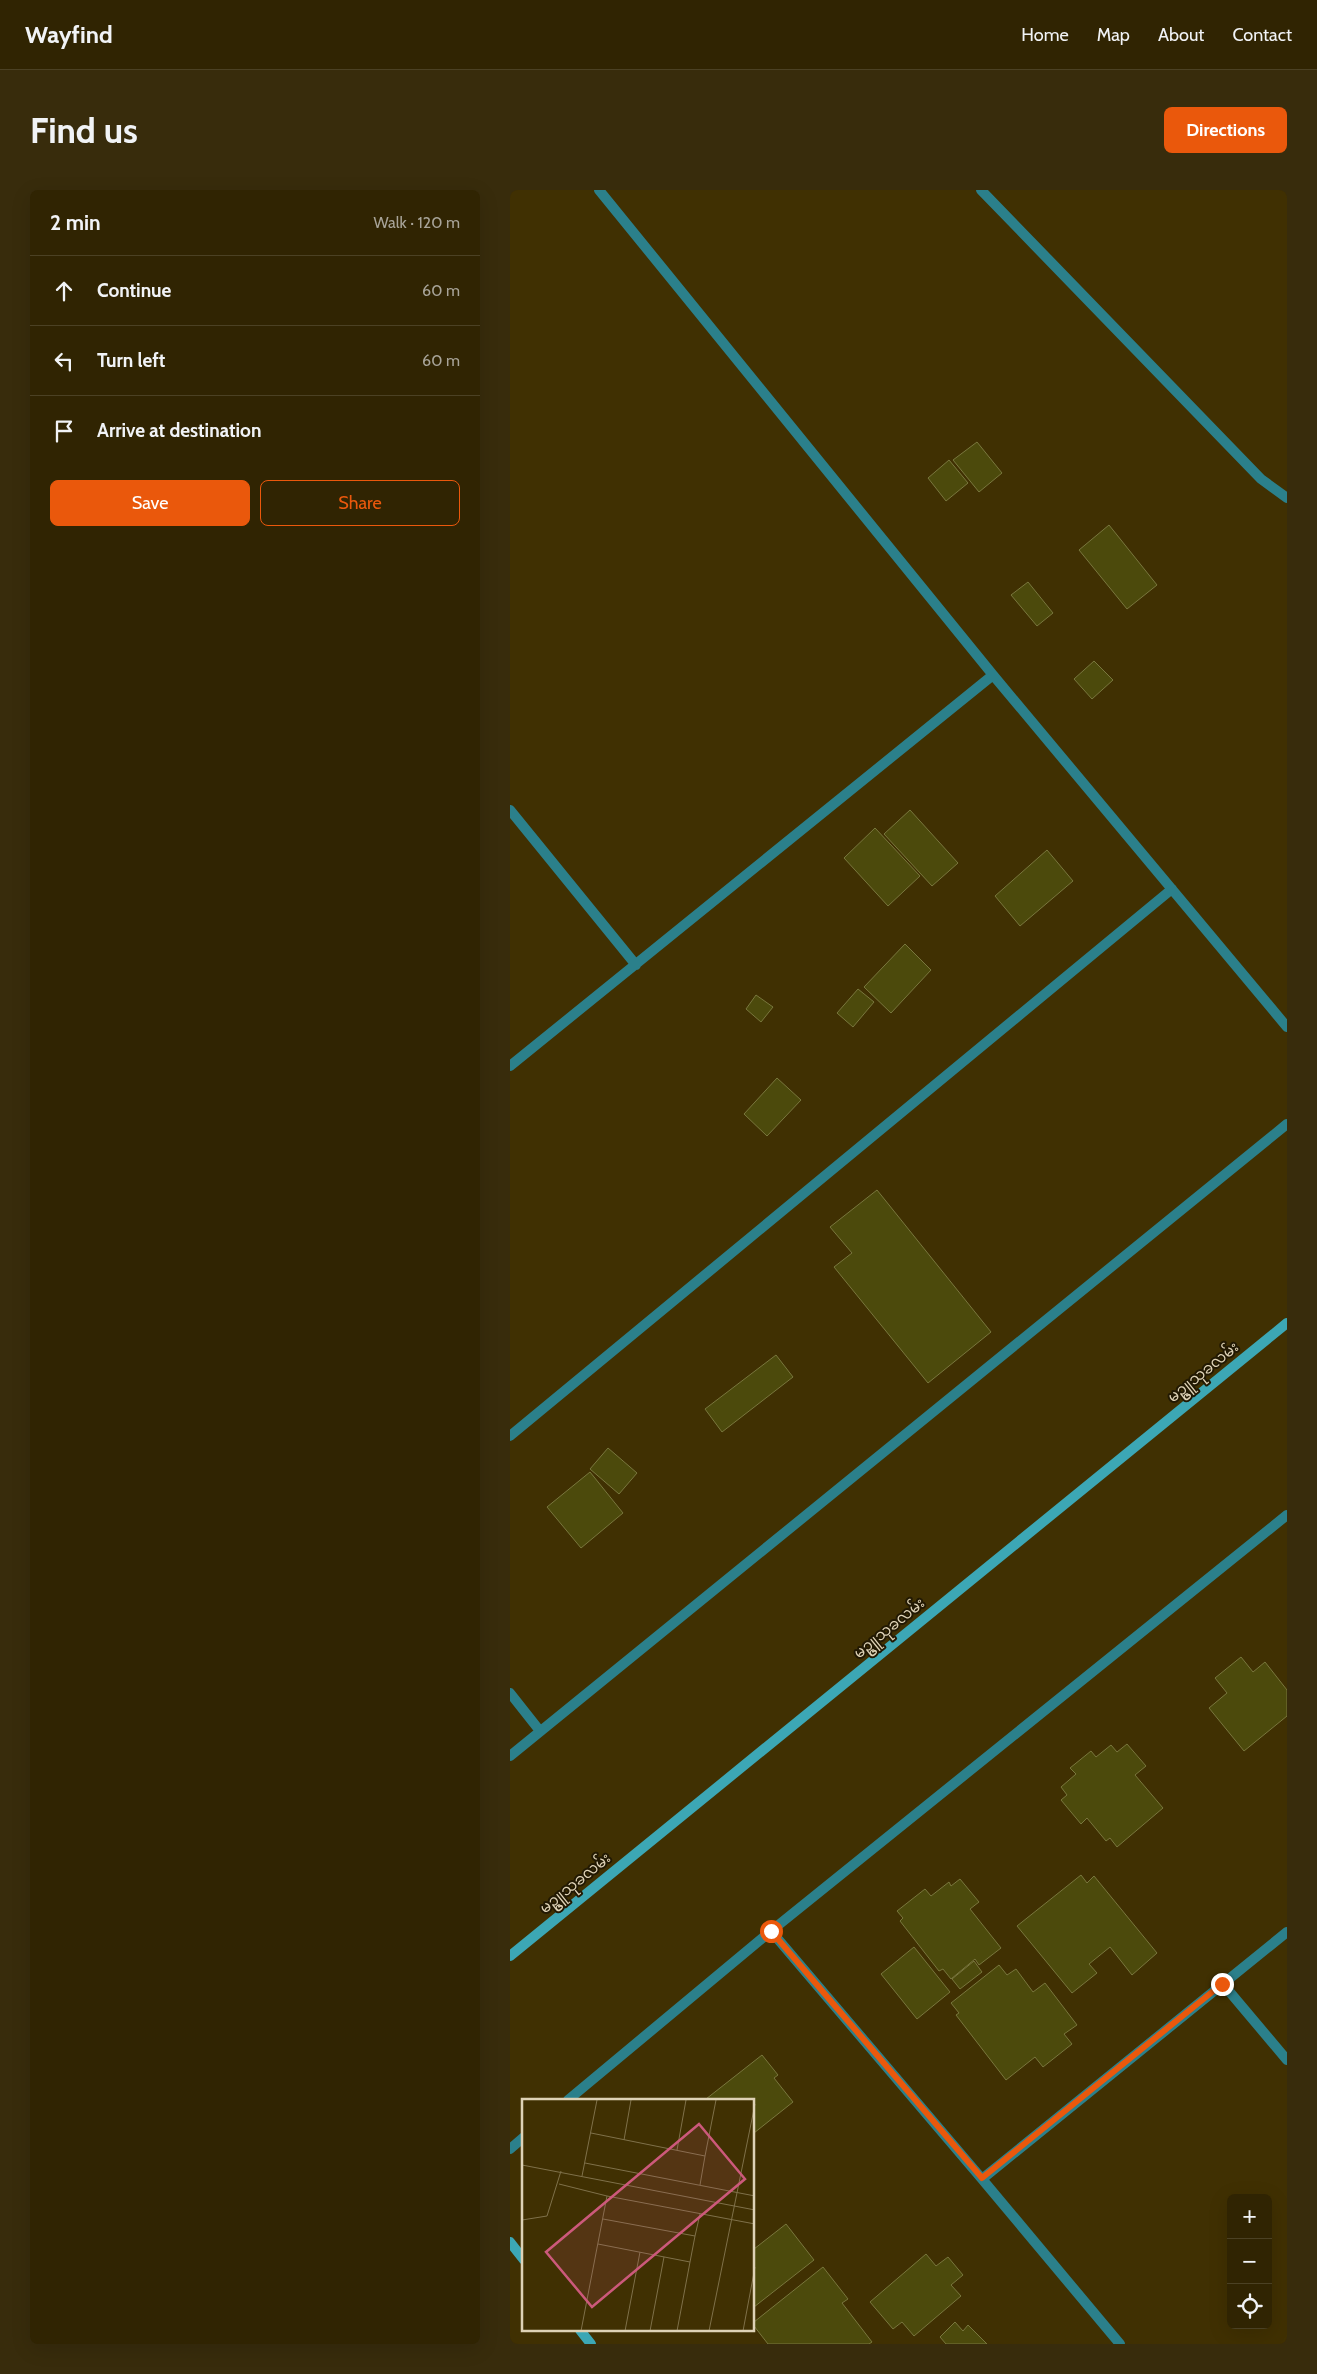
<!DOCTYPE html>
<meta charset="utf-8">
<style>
body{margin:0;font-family:Cabin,"Noto Sans Myanmar",sans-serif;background:#382c0c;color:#f1f3f6}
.controls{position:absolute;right:15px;bottom:15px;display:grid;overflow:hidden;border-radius:8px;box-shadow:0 5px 20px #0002}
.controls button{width:45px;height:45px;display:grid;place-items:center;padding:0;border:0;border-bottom:1px solid #4b4124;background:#302402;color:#f1f3f6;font:25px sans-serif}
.stop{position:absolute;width:15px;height:15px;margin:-11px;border:4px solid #ea580c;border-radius:50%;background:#fff}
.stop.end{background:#ea580c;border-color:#fff;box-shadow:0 1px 5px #0008}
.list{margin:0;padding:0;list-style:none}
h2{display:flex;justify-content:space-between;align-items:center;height:65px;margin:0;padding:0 20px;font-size:21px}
h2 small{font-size:16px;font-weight:400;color:#a8a499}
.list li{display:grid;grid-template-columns:32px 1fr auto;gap:15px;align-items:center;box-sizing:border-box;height:70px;padding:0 20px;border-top:1px solid #4b4124}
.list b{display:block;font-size:19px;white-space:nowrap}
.list em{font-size:16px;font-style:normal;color:#a8a499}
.actions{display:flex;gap:10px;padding:15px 20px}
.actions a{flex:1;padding:11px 0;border:1px solid #ea580c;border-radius:8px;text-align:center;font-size:18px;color:#ea580c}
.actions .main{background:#ea580c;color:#fff}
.icon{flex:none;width:28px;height:28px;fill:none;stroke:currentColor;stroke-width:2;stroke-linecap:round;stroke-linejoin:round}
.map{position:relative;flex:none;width:777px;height:2154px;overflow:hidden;border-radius:8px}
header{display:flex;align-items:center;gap:30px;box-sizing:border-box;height:70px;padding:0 25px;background:#302402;border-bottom:1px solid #4b4124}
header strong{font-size:24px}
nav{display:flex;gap:28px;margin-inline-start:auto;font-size:18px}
.intro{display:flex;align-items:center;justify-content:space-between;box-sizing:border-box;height:120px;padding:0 30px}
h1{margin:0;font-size:35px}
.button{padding:12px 22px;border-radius:8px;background:#ea580c;color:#fff;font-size:18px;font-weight:700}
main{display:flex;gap:30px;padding:0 30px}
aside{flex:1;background:#302402;border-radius:8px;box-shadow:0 5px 20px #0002}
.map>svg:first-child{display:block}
.building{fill:#4c4a0c;stroke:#79773e}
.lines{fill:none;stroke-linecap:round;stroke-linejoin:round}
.lane{stroke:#2b808b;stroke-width:10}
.street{stroke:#2b808b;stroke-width:10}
.secondary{stroke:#3ca7b5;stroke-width:10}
.route{stroke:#ea580c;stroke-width:6}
.labels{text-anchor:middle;stroke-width:4;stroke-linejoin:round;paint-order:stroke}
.street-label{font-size:15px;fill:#ded2b6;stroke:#221903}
.inset-road{fill:none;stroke:#7f714a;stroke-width:1}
.view{fill:#cc597b;fill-opacity:0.15;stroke:#cc597b;stroke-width:2.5}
.inset-edge{fill:none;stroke:#ded2b6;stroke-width:2.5}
</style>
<header>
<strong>Wayfind</strong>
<nav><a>Home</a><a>Map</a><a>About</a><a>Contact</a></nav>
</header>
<div class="intro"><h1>Find us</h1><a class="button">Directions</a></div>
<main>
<aside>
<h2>2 min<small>Walk · 120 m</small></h2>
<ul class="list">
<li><svg class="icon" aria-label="ahead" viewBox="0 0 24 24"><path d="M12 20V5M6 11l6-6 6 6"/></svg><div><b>Continue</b></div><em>60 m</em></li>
<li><svg class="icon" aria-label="left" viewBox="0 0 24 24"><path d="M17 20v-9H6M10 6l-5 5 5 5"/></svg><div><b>Turn left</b></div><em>60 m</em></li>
<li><svg class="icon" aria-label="arrive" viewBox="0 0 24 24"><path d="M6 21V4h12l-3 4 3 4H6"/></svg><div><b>Arrive at destination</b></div></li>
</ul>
<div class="actions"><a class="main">Save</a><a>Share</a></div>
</aside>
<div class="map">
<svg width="777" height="2154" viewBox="0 0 777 2154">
<rect width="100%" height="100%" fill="#403002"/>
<!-- building -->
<path class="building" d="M467,252L492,283L469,302L443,270Z
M439,270L458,293L436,311L418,288Z
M599,335L647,395L617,419L569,360Z
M518,392L543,423L527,436L501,405Z
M584,471L603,490L582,509L564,489Z
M400,620L448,673L422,696L374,644Z
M365,638L410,686L378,716L334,668Z
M537,660L563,691L510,736L485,706Z
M395,754L421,780L381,823L354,797Z
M348,799L364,812L343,837L327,823Z
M246,805L263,817L251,832L236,819Z
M267,888L291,910L257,946L234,924Z
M367,1000L481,1142L418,1193L324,1077L342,1063L320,1037Z
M266,1165L283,1187L212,1242L195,1219Z
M98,1258L127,1283L109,1304L80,1279Z
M80,1282L113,1323L71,1358L37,1317Z
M731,1467L743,1482L755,1472L777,1500V1526L734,1561L699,1518L717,1503L705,1488Z
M617,1554L636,1576L625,1585L653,1618L607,1657L600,1648L596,1651L577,1628L571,1634L551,1610L557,1605L551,1597L566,1584L560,1578L581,1561L586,1567L601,1555L607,1562Z
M571,1685L577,1693L584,1686L647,1763L622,1785L600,1757L579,1774L587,1783L562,1803L507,1736Z
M450,1689L469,1712L460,1719L491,1758L469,1775L465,1769L441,1789L433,1779L429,1781L390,1731L393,1728L387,1721L415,1699L421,1706L439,1692L441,1696Z
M404,1757L440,1802L407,1829L371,1784Z
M464,1771L472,1782L450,1799L442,1789Z
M489,1775L497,1785L506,1779L523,1802L535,1793L567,1835L554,1844L562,1854L533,1877L525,1867L496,1890L446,1825L449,1823L441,1813Z
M252,1865L268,1885L264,1888L283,1912L244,1943V1910L196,1909Z
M276,2034L304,2070L244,2117V2059Z
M416,2064L426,2076L438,2067L453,2085L441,2095L451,2106L404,2146L392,2132L383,2139L360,2112Z
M313,2077L338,2109L332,2113L362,2152L359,2154H258L244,2136V2132Z
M445,2132L453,2141L458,2135L477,2154H436L430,2147Z"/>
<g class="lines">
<!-- lane -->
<path class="lane" d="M471,0L751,289L777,308"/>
<!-- street -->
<path class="street" d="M89,0L483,485L777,837
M0,620L126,775
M0,876L483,485
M0,1246L662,699
M0,1503L30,1541
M0,1566L777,934
M261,1741L472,1989L777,1742
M713,1794L777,1870
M58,1910L261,1741L777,1325
M0,1959L14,1947
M472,1989L610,2154"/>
<!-- secondary -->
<path class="secondary" d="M0,1766L777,1133
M0,2052L14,2070
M70,2140L81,2154"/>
</g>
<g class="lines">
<!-- route -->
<path class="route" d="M261,1741L472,1988L712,1794"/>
</g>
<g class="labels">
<!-- street labels -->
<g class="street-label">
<text transform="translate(693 1182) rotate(-39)" y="5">မဥ္ဇူသုခလမ်း</text>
<text transform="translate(379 1438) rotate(-39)" y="5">မဥ္ဇူသုခလမ်း</text>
<text transform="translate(65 1693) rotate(-39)" y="5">မဥ္ဇူသုခလမ်း</text>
</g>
</g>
<!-- overview -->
<g transform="translate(12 1909)">
<rect width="232" height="232" fill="#403002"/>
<path class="inset-road" d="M69,34L183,57L178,86M102,41L109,1M155,51L164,1M183,57L194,1M63,64L233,97M0,66L233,111M60,77L75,1M37,85L85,97M81,120L173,137L178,115M0,121L25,117L39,72M76,145L168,163L173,137M59,232L85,97L233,125M103,232L118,153M128,232L142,158M155,232L168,163M187,232L233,5M221,232L233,168"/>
<path class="view" d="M177,25L223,80L70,208L24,153Z"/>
<rect width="232" height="232" class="inset-edge"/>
</g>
</svg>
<div class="controls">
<button>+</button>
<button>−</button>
<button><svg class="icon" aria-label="locate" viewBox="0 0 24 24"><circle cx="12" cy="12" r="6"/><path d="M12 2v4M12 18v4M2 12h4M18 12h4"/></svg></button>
</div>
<div class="stop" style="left:261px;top:1741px"></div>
<div class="stop end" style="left:712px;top:1794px"></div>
</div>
</main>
